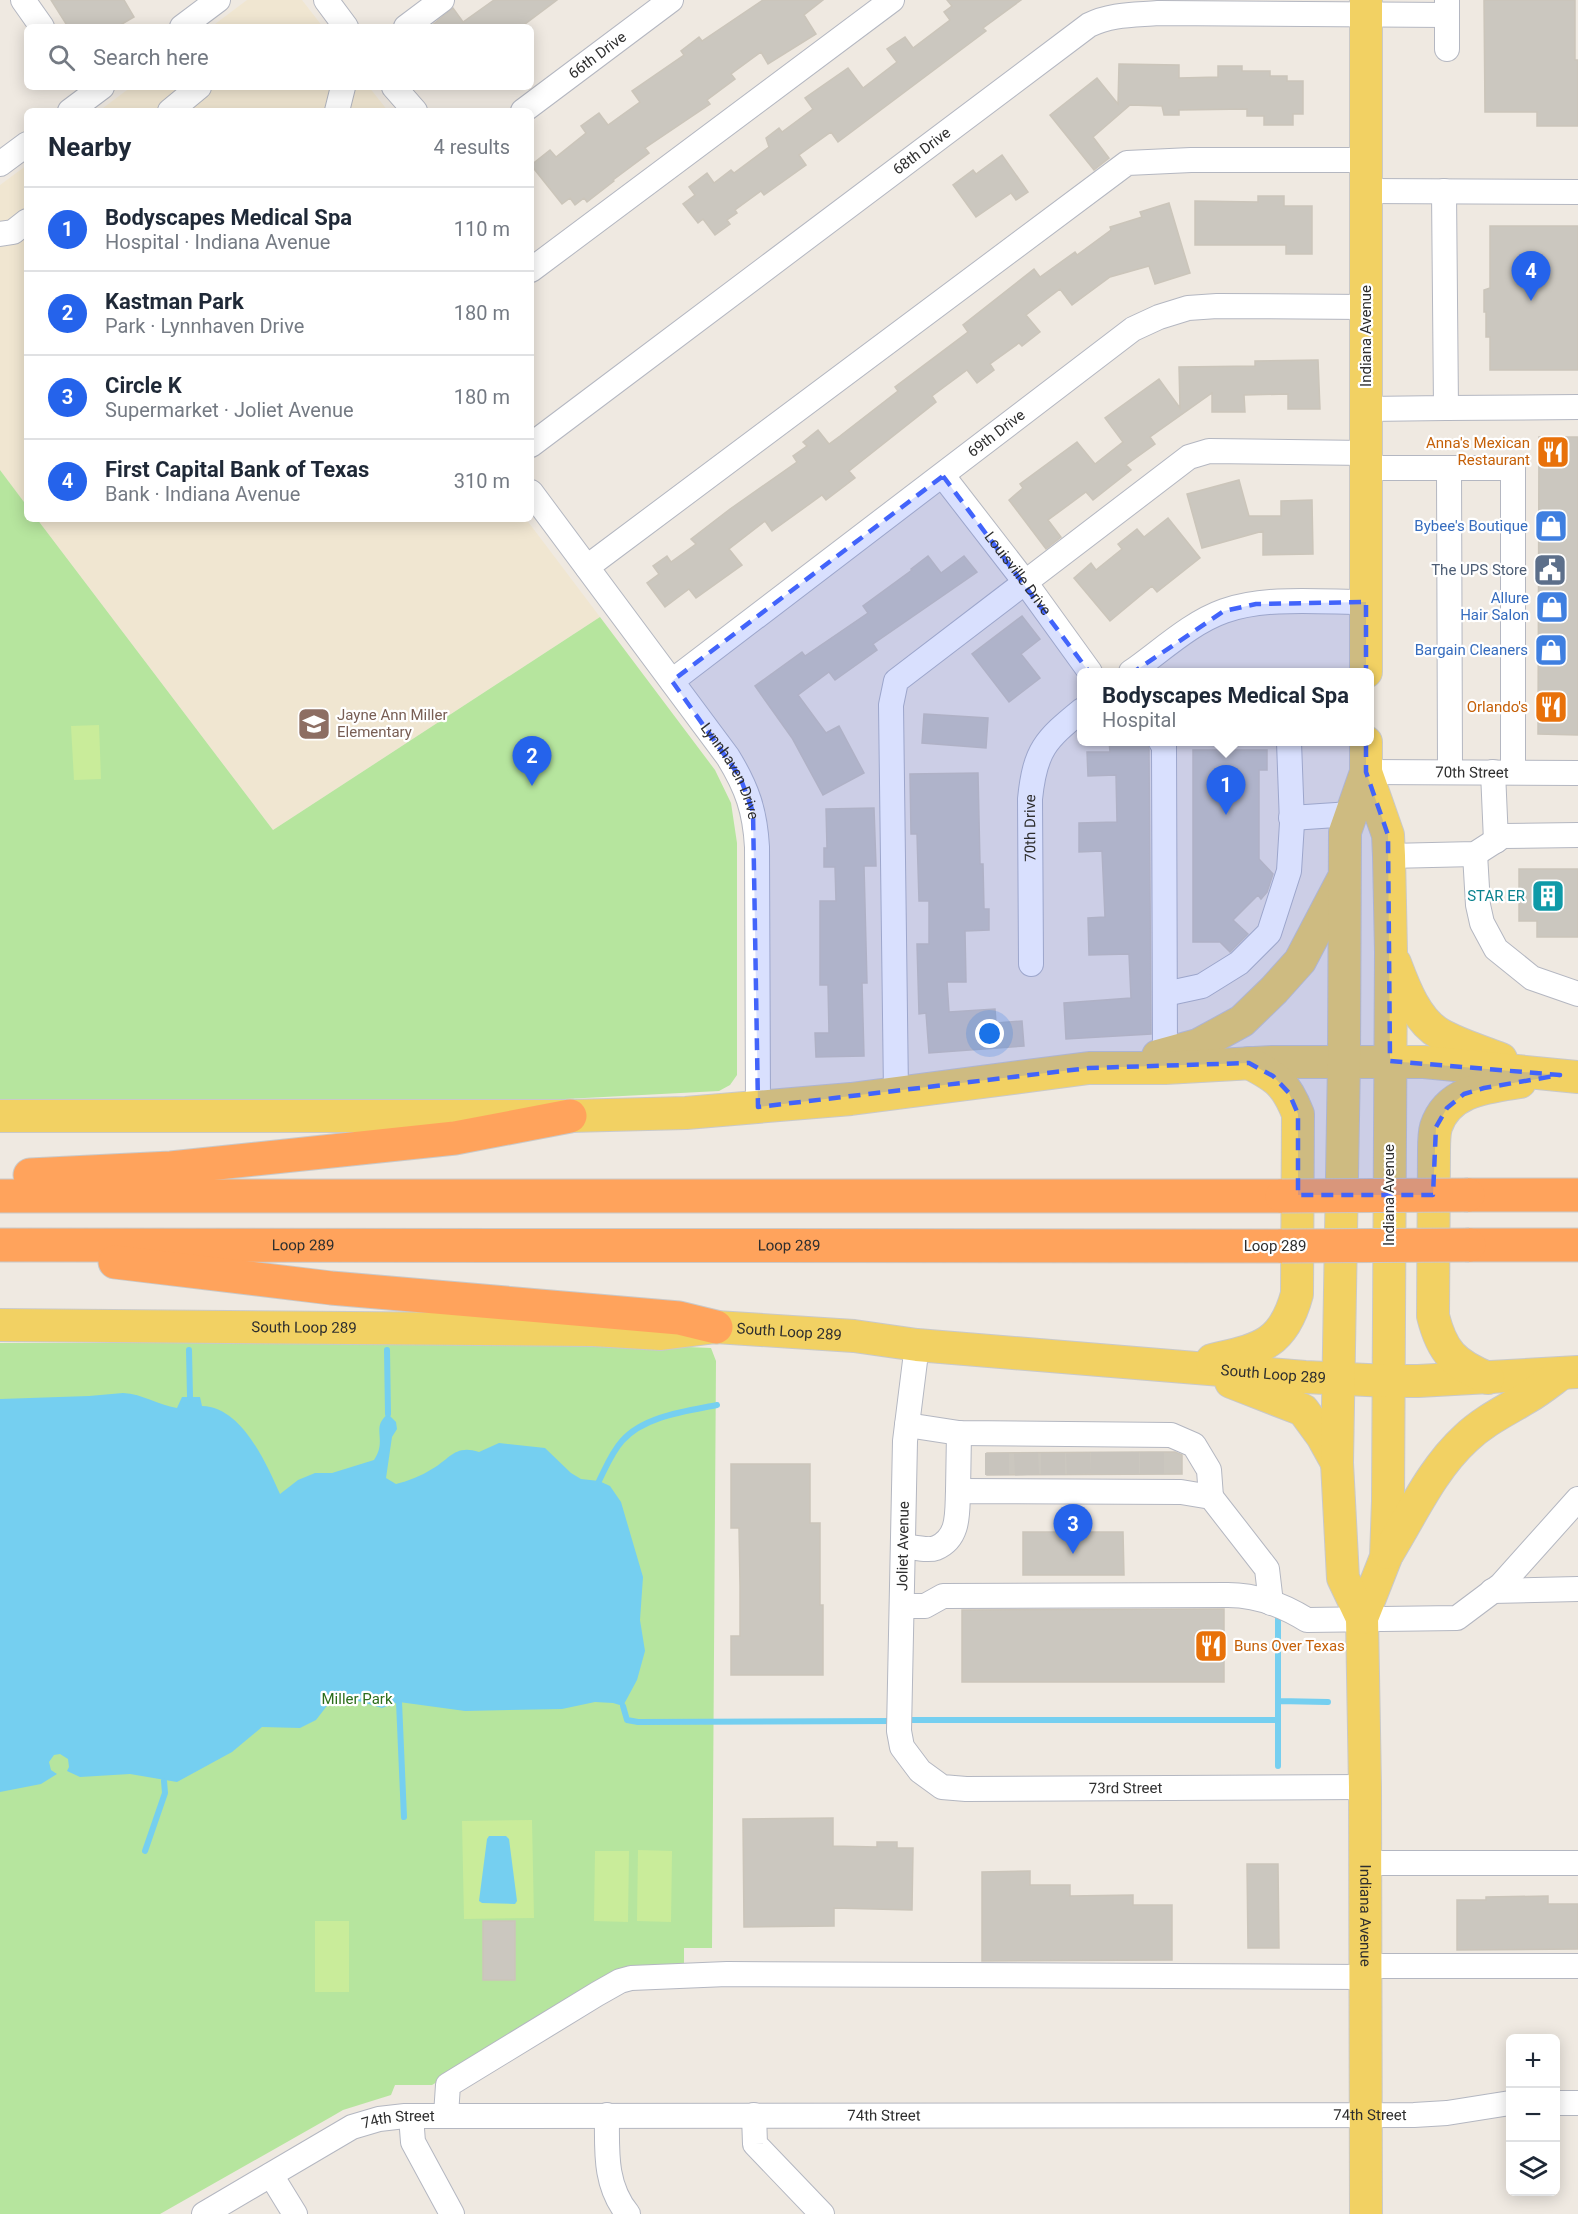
<!DOCTYPE html>
<meta charset="utf-8">
<style>
body{margin:0;font-family:Roboto,sans-serif;background:#f2f2f3;color:#1f2937}
.controls{position:absolute;right:18px;bottom:18px;display:grid;overflow:hidden;border-radius:9px;box-shadow:0 3px 15px #0003}
.controls button{width:54px;height:54px;display:grid;place-items:center;padding:0;border:0;border-bottom:2px solid #e0e1e3;background:#fff;color:#1f2937;font:30px sans-serif}
.you{position:absolute;left:990px;top:1034px;width:21px;height:21px;margin:-15px;border:4px solid #fff;border-radius:50%;background:#1a73e8;box-shadow:0 0 0 9px #1a73e833}
.badge{display:grid;place-items:center;width:39px;height:39px;border-radius:50%;background:#2563eb;color:#fff;font-size:20px;font-weight:700}
.pin{position:absolute;translate:-50% -50px;filter:drop-shadow(0 2px 3px #0008)}
.pin::after{content:'';position:absolute;top:32px;width:21px;height:18px;background:inherit;clip-path:polygon(0 0,100% 0,50% 100%)}
.popup{position:absolute;left:1077px;top:668px;width:297px;height:78px;box-sizing:border-box;display:grid;place-content:center;border-radius:9px;background:#fff;filter:drop-shadow(0 2px 4px #0005);font-size:20px;white-space:nowrap;color:#747a83}
.popup b{font-size:22px;color:#1f2937}
.popup::after{content:'';position:absolute;left:50%;top:100%;margin-left:-12px;border:12px solid transparent;border-top-color:#fff}
.list{margin:0;padding:0;list-style:none}
h2{display:flex;justify-content:space-between;align-items:center;height:78px;margin:0;padding:0 24px;font-size:26px}
h2 small{font-size:20px;font-weight:400;color:#747a83}
.list li{display:grid;grid-template-columns:39px 1fr auto;gap:18px;align-items:center;box-sizing:border-box;height:84px;padding:0 24px;border-top:2px solid #e0e1e3}
.list b{display:block;font-size:22px;white-space:nowrap}
.list p{margin:0;font-size:20px;white-space:nowrap;color:#747a83}
.list em{font-size:20px;font-style:normal;color:#747a83}
.icon{flex:none;width:33px;height:33px;fill:none;stroke:currentColor;stroke-width:2;stroke-linecap:round;stroke-linejoin:round}
.map{position:relative;flex:none;width:1578px;height:2214px;overflow:hidden}
.search{position:absolute;background:#fff;box-shadow:0 3px 15px #0003;left:24px;top:24px;width:510px;height:66px;display:flex;align-items:center;gap:15px;box-sizing:border-box;padding:0 21px;border-radius:9px;color:#747a83;font-size:22px}
.panel{position:absolute;background:#fff;box-shadow:0 3px 15px #0003;left:24px;top:108px;width:510px;height:414px;border-radius:9px}
.map>svg:first-child{display:block}
.education{fill:#f0e6d1}
.green{fill:#b6e59e}
.pitch{fill:#c9ec9a}
.water{fill:#75cff0}
.lines{fill:none;stroke-linecap:round;stroke-linejoin:round}
.stream{stroke:#75cff0;stroke-width:6}
.building{fill:#cbc7bf;stroke:#cbc5ba;stroke-width:1.5}
.minor-tunnel{stroke:#c8c4bd;stroke-width:24;stroke-dasharray:24 12;stroke-linecap:butt}
.minor-casing{stroke:#b4b7c1;stroke-width:26}
.major-casing{stroke:#c9c9c9;stroke-width:34}
.highway-casing{stroke:#c9c9c9;stroke-width:35}
.minor{stroke:#fff;stroke-width:24}
.major{stroke:#f2d163;stroke-width:32}
.highway{stroke:#ffa35c;stroke-width:33}
.highway-bridge-casing{stroke:#c9c9c9;stroke-width:35;stroke-linecap:butt}
.highway-bridge{stroke:#ffa35c;stroke-width:33}
.marked{fill:#4264fb;fill-opacity:0.2;stroke:#4264fb;stroke-width:4.5;stroke-dasharray:12 8;stroke-linejoin:round}
.labels{text-anchor:middle;stroke-width:4.5;stroke-linejoin:round;paint-order:stroke}
.street-label{font-size:15px;fill:#2e2e2e;stroke:#fff}
.food-label{font-size:15px;fill:#c56008;stroke:#fff;text-anchor:end}
.shop-label{font-size:15px;fill:#366cbe;stroke:#fff;text-anchor:end}
.service-label{font-size:15px;fill:#4e5e75;stroke:#fff;text-anchor:end}
.education-label{font-size:15px;fill:#785e54;stroke:#fff;text-anchor:start}
.culture-label{font-size:15px;fill:#0d838f;stroke:#fff;text-anchor:end}
.park-label{font-size:15px;fill:#2c6e1b;stroke:#fff}
</style>
<div class="map">
<svg width="1578" height="2214" viewBox="0 0 1578 2214">
<rect width="100%" height="100%" fill="#efe9e1"/>
<!-- education -->
<path class="education" d="M247,0H302L323,27H211Z
M131,87H369L388,111H99Z
M27,165V506L0,470V185Z
M37,519H526L600,617L273,830Z"/>
<!-- green -->
<path class="green" d="M0,470L27,506V519H37L273,830L600,617L715,770L731,803L737,843V1075L730,1085L719,1091L565,1099H0Z
M0,1343H593L711,1348L716,1361L712,1948H684V1966H628L432,2085H395L391,2095L343,2110L331,2117L160,2214H0Z"/>
<!-- pitch -->
<path class="pitch" d="M99,725L101,779L74,780L71,726Z
M532,1820L534,1918L464,1919L462,1821Z
M638,1850L672,1851L671,1922L637,1921Z
M595,1851H629L628,1922L594,1921Z
M315,1921H349V1992H315Z"/>
<!-- water -->
<path class="water" d="M123,1393C143,1394 158,1405 177,1408L182,1397H200L202,1406C242,1407 266,1463 280,1494L298,1480L315,1473H332L374,1460C388,1439 370,1428 388,1414L396,1422L397,1429L392,1437L386,1478L396,1484C408,1481 421,1476 432,1469C450,1459 455,1444 479,1452L499,1443L545,1448L571,1473L581,1479L599,1481L610,1486L621,1502L643,1577L640,1620L645,1651L637,1680L623,1706L613,1703L595,1702L562,1709L465,1711L399,1702L382,1708L341,1696L333,1698L316,1720L300,1728L262,1727L232,1752L177,1782L130,1774L80,1777L67,1771L69,1767L68,1759L60,1754L54,1755L49,1762L51,1770L57,1774L41,1784L0,1792V1399L89,1396Z
M489,1836H506L509,1839L517,1901L515,1904L482,1903L479,1901L487,1839Z"/>
<g class="lines">
<!-- stream -->
<path class="stream" d="M189,1350L190,1397
M387,1350L388,1414
M599,1481C606,1467 612,1452 622,1441C644,1416 687,1411 717,1405
M1278,1611V1766
M1278,1701L1328,1702
M399,1702L404,1817
M623,1706L627,1720L638,1722L894,1721
M904,1720H1278
M145,1851L165,1793L164,1781"/>
</g>
<!-- building -->
<path class="building" d="M51,0H124L134,17L117,27H68Z
M494,0H557L521,27H430L453,8L463,22Z
M763,0H823L804,15L816,34L768,64L761,52L731,74L735,79L707,100L710,104L645,148L649,153L613,180L614,181L587,202L584,198L575,205L570,198L562,204L531,165L550,150L556,157L586,133L581,126L599,113L608,125L640,102L632,91L684,55L681,51L699,37L702,41Z
M947,0H1021L983,28L986,31L838,142L831,132L799,155L806,165L764,195L761,191L735,210L737,213L727,220L730,224L715,235L703,219L698,223L683,204L695,195L689,187L707,173L714,183L731,170L734,173L769,147L766,138L779,128L782,132L813,109L805,98L848,68L863,88L897,62L887,49L905,37L913,48L950,20L944,12L952,6Z
M1484,0H1575V60H1578V126H1537V112H1485Z
M1119,64L1179,65V78L1218,77V66H1242V71H1270V76H1287V81H1303V114H1293V125H1264V116H1247V109L1179,110V115H1164L1162,106L1130,105L1093,137L1109,158L1094,170L1050,115L1097,78L1118,104Z
M1002,155L1028,192L1016,200L1011,193L976,217L953,185L973,170L976,174Z
M1258,196H1284V206H1312V254H1286V245H1195V201L1258,202Z
M1169,203L1190,273L1155,284L1149,266L1110,277L1072,305L1060,289L1026,315L1040,332L1022,346L1019,343L990,364L994,370L977,383L967,370L932,396L936,402L849,471L855,478L826,500L822,495L772,531L765,521L729,549L742,565L696,598L689,589L665,607L647,583L659,574L653,566L667,556L671,562L696,544L691,539L730,509L797,462L793,456L807,446L803,442L818,430L829,444L840,436L898,391L895,387L968,332L963,325L1034,269L1040,277L1075,252L1077,255L1111,230L1110,227L1142,217L1140,212Z
M1490,226H1578V370H1490V337H1486V312H1484V290L1490,288Z
M1318,360L1320,409H1288V394L1244,395L1245,412H1212V393L1150,437L1155,444L1126,465L1131,470L1093,500L1086,492L1048,520L1061,537L1046,549L1009,500L1023,488L1020,484L1077,442L1095,464L1123,442L1105,418L1159,379L1180,408L1179,367L1255,366V361Z
M1539,437H1578V735L1538,734Z
M1239,480L1249,516H1281V501L1312,500L1313,554L1263,555V531L1202,548L1187,494Z
M1168,518L1200,558L1157,592L1152,586L1110,621L1074,578L1091,563L1096,570L1122,549L1118,544L1137,529L1144,537Z
M928,556L941,573L964,556L977,572L873,644L877,650L835,680L829,672L798,695L826,733L839,726L864,773L823,795L792,738L755,686L802,652L805,656L868,613L863,606L912,570L911,569Z
M1022,616L1040,639L1021,654L1040,678L1009,702L972,654Z
M924,714L988,718L986,748L922,743Z
M1109,741H1147L1149,749L1151,1034L1066,1039L1064,1003L1131,998L1129,954L1089,955L1088,918L1105,917L1102,851L1079,852V823L1117,822L1116,775L1088,776L1087,752H1110Z
M1193,750H1267V770H1259V859L1273,874L1267,892L1261,899L1258,895L1233,920L1248,934L1230,952L1220,942H1193Z
M978,773L980,864H983L984,909H989V930L965,931L966,982H947L949,1012L995,1009L996,1023L1022,1021L1024,1046L929,1053L926,1013L919,1014L917,944H929V901H919L917,834H911L910,774Z
M874,808L876,866H864L867,983H862L864,1056L816,1057L815,1033H829L828,985H820V901H836L835,867H824V848H827L826,809Z
M1519,869H1578V937H1537V921H1519Z
M1152,1452H1175L1182,1455V1474L987,1475V1453Z
M731,1464H810V1523H820V1605H823V1675H731V1636H740V1586L739,1528H731Z
M1023,1532H1123L1124,1575H1023Z
M1224,1609V1682H962V1610Z
M833,1818V1846L877,1847V1842H897V1848H913L912,1910L834,1908V1926L744,1927L743,1819Z
M1247,1864H1278L1279,1948H1248Z
M1030,1871V1885H1070V1896L1133,1895V1905H1172V1960L982,1961V1872Z
M1548,1896V1904H1578V1949L1457,1950V1900H1486V1897Z
M483,1921H515V1980H483Z"/>
<g class="lines">
<!-- minor-tunnel -->
<path class="minor-tunnel" d="M1103,1452V1474
M1127,1452V1474
M1152,1452V1474
M997,1453V1475
M1026,1453L1027,1475
M1053,1453V1475
M1078,1453L1079,1474"/>
<defs>
<g id="minor">
<path d="M23,0L42,27"/>
<path d="M326,0L346,27"/>
<path d="M182,27L218,0"/>
<path d="M406,27L442,0"/>
<path d="M1447,49V0"/>
<path d="M394,87L415,111"/>
<path d="M70,111L102,87"/>
<path d="M170,111L199,87"/>
<path d="M337,111L343,87"/>
<path id="s1" d="M523,111L671,0"/>
<path d="M0,164L27,144"/>
<path d="M1366,191L1578,192"/>
<path d="M0,234L13,232L27,221"/>
<path d="M531,270L892,0"/>
<path d="M1446,408L1578,407"/>
<path d="M1366,409L1446,408L1444,191"/>
<path id="s2" d="M531,445L1089,25C1111,14 1134,15 1158,13L1447,15"/>
<path d="M1366,468H1513V772"/>
<path d="M1449,468L1450,772"/>
<path id="s3" d="M943,476L1025,582L1090,672"/>
<path id="s4" d="M531,492L728,757C747,788 755,811 757,847L758,1107"/>
<path d="M587,567L1127,163L1191,160H1366"/>
<path d="M1131,672C1160,652 1190,623 1224,611C1266,596 1322,602 1366,602"/>
<path id="s5" d="M672,681L1133,329L1159,317L1188,308L1217,306L1366,307"/>
<path d="M1161,742L1164,746L1165,1054"/>
<path id="s6" d="M1366,772L1578,773"/>
<path d="M1493,772L1496,841"/>
<path d="M1291,818L1351,814"/>
<path d="M1475,854L1478,905L1482,923L1496,949L1532,978L1578,994"/>
<path d="M1389,856L1475,854L1503,836L1578,835"/>
<path id="s7" d="M1031,964L1030,799C1035,750 1045,740 1082,710"/>
<path d="M1165,994L1202,986L1239,963L1269,933L1289,871L1292,823L1289,742"/>
<path d="M896,1093L891,705L896,681L1189,457L1209,451L1366,453"/>
<path id="s8" d="M917,1345L905,1441L899,1731L902,1747L920,1771L942,1787L966,1789L1365,1787"/>
<path d="M907,1425L959,1433L1171,1435L1194,1445L1209,1470L1211,1497"/>
<path d="M958,1491L959,1433"/>
<path d="M903,1546C912,1547 928,1551 936,1548C960,1538 957,1512 958,1491L1181,1492L1211,1497L1267,1569L1271,1603"/>
<path d="M1492,1591L1578,1589"/>
<path d="M902,1606H925L943,1596L1228,1595C1257,1595 1283,1605 1307,1620L1457,1618L1501,1585L1578,1499"/>
<path d="M1365,1863H1578"/>
<path d="M1366,1966H1578"/>
<path d="M1556,2103H1578"/>
<path d="M446,2115L448,2085L597,1994L620,1981L631,1978L727,1974L1366,1977"/>
<path d="M607,2115C607,2150 604,2185 628,2214"/>
<path d="M754,2115L755,2144L822,2214"/>
<path d="M411,2116L413,2142L452,2214"/>
<path d="M271,2175L295,2214"/>
<path id="s9" d="M204,2214L352,2127L379,2119L405,2116L1414,2115L1447,2113L1510,2103"/>
</g>
<g id="major">
<path d="M1366,0V672"/>
<path id="s10" d="M1366,772L1388,835L1389,856L1391,952L1388,1501L1386,1557L1362,1618L1365,1787L1366,2214"/>
<path d="M1395,963C1404,987 1416,1020 1440,1034C1459,1045 1481,1051 1501,1059"/>
<path d="M1158,1056L1198,1045L1242,1021L1274,990L1300,961L1342,881"/>
<path d="M0,1116H570L686,1113L851,1099L1089,1068H1165L1272,1062H1424L1578,1077"/>
<path id="s11" d="M0,1325L593,1330L661,1334L716,1327L854,1336L917,1345L1305,1377L1388,1381H1418L1578,1372"/>
<path d="M1212,1360C1259,1349 1283,1346 1297,1294L1298,1114C1286,1084 1278,1078 1249,1063"/>
<path d="M1488,1378C1454,1364 1442,1352 1433,1316L1434,1151C1434,1144 1434,1134 1436,1127C1448,1090 1488,1087 1520,1082"/>
<path d="M1231,1382L1303,1410L1322,1436L1337,1463"/>
<path d="M1388,1553C1412,1514 1432,1469 1466,1438C1485,1420 1507,1410 1528,1397C1540,1390 1551,1381 1562,1373"/>
<path d="M1362,1618L1343,1578L1337,1463L1344,1061L1345,832L1366,772V742"/>
</g>
<g id="highway">
<path d="M30,1175L171,1168L455,1138L570,1116"/>
<path d="M1468,1195H1578"/>
<path d="M0,1196H1282"/>
<path id="s12" d="M0,1245L1282,1246"/>
<path d="M1469,1245H1578"/>
<path d="M115,1262L331,1288L679,1318L716,1327"/>
</g>
</defs>
<!-- minor casing -->
<use href="#minor" class="minor-casing"/>
<!-- major casing -->
<use href="#major" class="major-casing"/>
<!-- highway casing -->
<use href="#highway" class="highway-casing"/>
<!-- minor -->
<use href="#minor" class="minor"/>
<!-- major -->
<use href="#major" class="major"/>
<!-- highway -->
<use href="#highway" class="highway"/>
<defs>
<path id="highway-bridge" d="M1282,1196L1468,1195
M1282,1246L1469,1245"/>
</defs>
<!-- highway-bridge casing -->
<use href="#highway-bridge" class="highway-bridge-casing"/>
<!-- highway-bridge -->
<use href="#highway-bridge" class="highway-bridge"/>
</g>
<!-- marked area -->
<path class="marked" d="M943,476L1104,692L1224,611L1256,604L1366,602V772L1388,835L1390,1061L1560,1075L1484,1088L1464,1094L1447,1108L1436,1127L1433,1195H1298V1114L1289,1093L1273,1076L1249,1063L1089,1068L758,1107L753,812L740,777L672,681Z"/>
<!-- icons -->
<defs>
<symbol id="restaurant-square" viewBox="-11 -11 22 22"><rect x="-9" y="-9" width="18" height="18" rx="4" fill="#e8710a" stroke="#fff"/><path d="M-5-6h1v4h1v-4h1v4h1v-4h1v5L-1.5 .5V6h-2V.5L-5-1ZM5-6V6H3V1.5H1.5Q1.5-4 5-6Z" fill="#fff"/></symbol>
<symbol id="shop-square" viewBox="-11 -11 22 22"><rect x="-9" y="-9" width="18" height="18" rx="4" fill="#3f7fe0" stroke="#fff"/><path d="M-5-2.5h2.3a2.7 3.5 0 0 1 5.4 0H5L5.5 6h-11ZM-1.5-2.5h3a1.5 2.3 0 0 0-3 0Z" fill="#fff"/></symbol>
<symbol id="civic-square" viewBox="-11 -11 22 22"><rect x="-9" y="-9" width="18" height="18" rx="4" fill="#5c6f8a" stroke="#fff"/><path d="M-.6-6.5H3V-4.5H.6V-3L4-1V1h2V6H-6V1h2V-1L-.6-3ZM-1.2 2.5V6h2.4V2.5Z" fill="#fff"/></symbol>
<symbol id="school-square" viewBox="-11 -11 22 22"><rect x="-9" y="-9" width="18" height="18" rx="4" fill="#8d6e63" stroke="#fff"/><path d="M0-5L7-2L0 1L-7-2ZM-4 1L0 2.5L4 1V4Q0 6-4 4Z" fill="#fff"/></symbol>
<symbol id="building-square" viewBox="-11 -11 22 22"><rect x="-9" y="-9" width="18" height="18" rx="4" fill="#0f9aa8" stroke="#fff"/><path d="M-4-6H4V6H1V3H-1V6H-4ZM-2.5-4.3h1.7v1.8h-1.7ZM.8-4.3h1.7v1.8H.8ZM-2.5-1h1.7V.8h-1.7ZM.8-1h1.7V.8H.8Z" fill="#fff"/></symbol>
</defs>
<g fill-rule="evenodd">
<use href="#restaurant-square" x="1534" y="433" width="38" height="38"/>
<use href="#shop-square" x="1532" y="507" width="38" height="38"/>
<use href="#civic-square" x="1531" y="551" width="38" height="38"/>
<use href="#shop-square" x="1533" y="588" width="38" height="38"/>
<use href="#shop-square" x="1532" y="631" width="38" height="38"/>
<use href="#restaurant-square" x="1532" y="688" width="38" height="38"/>
<use href="#school-square" x="295" y="705" width="38" height="38"/>
<use href="#building-square" x="1529" y="877" width="38" height="38"/>
<use href="#restaurant-square" x="1192" y="1627" width="38" height="38"/>
</g>
<g class="labels">
<!-- street labels -->
<g class="street-label">
<text dy="5" stroke="none"><textPath href="#s1" startOffset="93">66th Drive</textPath></text>
<text dy="5" stroke="none"><textPath href="#s2" startOffset="489">68th Drive</textPath></text>
<text transform="translate(1366 336) rotate(-90)" y="5">Indiana Avenue</text>
<text dy="5" stroke="none"><textPath href="#s5" startOffset="408">69th Drive</textPath></text>
<text dy="5" stroke="none"><textPath href="#s3" startOffset="123">Louisville Drive</textPath></text>
<text dy="5" stroke="none"><textPath href="#s4" startOffset="344">Lynnhaven Drive</textPath></text>
<text dy="5" stroke="none"><textPath href="#s6" startOffset="106">70th Street</textPath></text>
<text dy="5" stroke="none"><textPath href="#s7" startOffset="136">70th Drive</textPath></text>
<text transform="translate(1389 1195) rotate(-90)" y="5">Indiana Avenue</text>
<text dy="5" stroke="none"><textPath href="#s12" startOffset="303">Loop 289</textPath></text>
<text dy="5" stroke="none"><textPath href="#s12" startOffset="789">Loop 289</textPath></text>
<text x="1275" y="1251">Loop 289</text>
<text dy="5" stroke="none"><textPath href="#s11" startOffset="304">South Loop 289</textPath></text>
<text dy="5" stroke="none"><textPath href="#s11" startOffset="790">South Loop 289</textPath></text>
<text dy="5" stroke="none"><textPath href="#s11" startOffset="1276">South Loop 289</textPath></text>
<text transform="translate(903 1546) rotate(-89)" y="5">Joliet Avenue</text>
<text dy="5" stroke="none"><textPath href="#s8" startOffset="644">73rd Street</textPath></text>
<text dy="5" stroke="none"><textPath href="#s10" startOffset="1152">Indiana Avenue</textPath></text>
<text dy="5" stroke="none"><textPath href="#s9" startOffset="705">74th Street</textPath></text>
<text dy="5" stroke="none"><textPath href="#s9" startOffset="1191">74th Street</textPath></text>
<text dy="5" stroke="none"><textPath href="#s9" startOffset="219">74th Street</textPath></text>
</g>
<!-- food labels -->
<g class="food-label">
<text x="1530" y="448">Anna's Mexican<tspan x="1530" dy="17">Restaurant</tspan></text>
<text x="1528" y="712">Orlando's</text>
<text x="1234" y="1651" text-anchor="start">Buns Over Texas</text>
</g>
<!-- shop labels -->
<g class="shop-label">
<text x="1528" y="531">Bybee's Boutique</text>
<text x="1529" y="603">Allure<tspan x="1529" dy="17">Hair Salon</tspan></text>
<text x="1528" y="655">Bargain Cleaners</text>
</g>
<!-- service labels -->
<g class="service-label">
<text x="1527" y="575">The UPS Store</text>
</g>
<!-- education labels -->
<g class="education-label">
<text x="337" y="720">Jayne Ann Miller<tspan x="337" dy="17">Elementary</tspan></text>
</g>
<!-- culture labels -->
<g class="culture-label">
<text x="1525" y="901">STAR ER</text>
</g>
<!-- park labels -->
<g class="park-label">
<text x="357" y="1704">Miller Park</text>
</g>
</g>
</svg>
<div class="controls">
<button>+</button>
<button>−</button>
<button><svg class="icon" aria-label="layers" viewBox="0 0 24 24"><path d="M12 4l9 5-9 5-9-5zM3 14l9 5 9-5"/></svg></button>
</div>
<div class="you"></div>
<div class="pin badge" style="left:1226px;top:815px">1</div>
<div class="popup"><b>Bodyscapes Medical Spa</b>Hospital</div>
<div class="pin badge" style="left:532px;top:786px">2</div>
<div class="pin badge" style="left:1073px;top:1554px">3</div>
<div class="pin badge" style="left:1531px;top:301px">4</div>
<div class="search"><svg class="icon" aria-label="search" viewBox="0 0 24 24"><circle cx="10" cy="10" r="6"/><path d="M15 15l6 6"/></svg>Search here</div>
<section class="panel">
<h2>Nearby<small>4 results</small></h2>
<ul class="list">
<li><span class="badge">1</span><div><b>Bodyscapes Medical Spa</b><p>Hospital · Indiana Avenue</p></div><em>110 m</em></li>
<li><span class="badge">2</span><div><b>Kastman Park</b><p>Park · Lynnhaven Drive</p></div><em>180 m</em></li>
<li><span class="badge">3</span><div><b>Circle K</b><p>Supermarket · Joliet Avenue</p></div><em>180 m</em></li>
<li><span class="badge">4</span><div><b>First Capital Bank of Texas</b><p>Bank · Indiana Avenue</p></div><em>310 m</em></li>
</ul>
</section>
</div>
